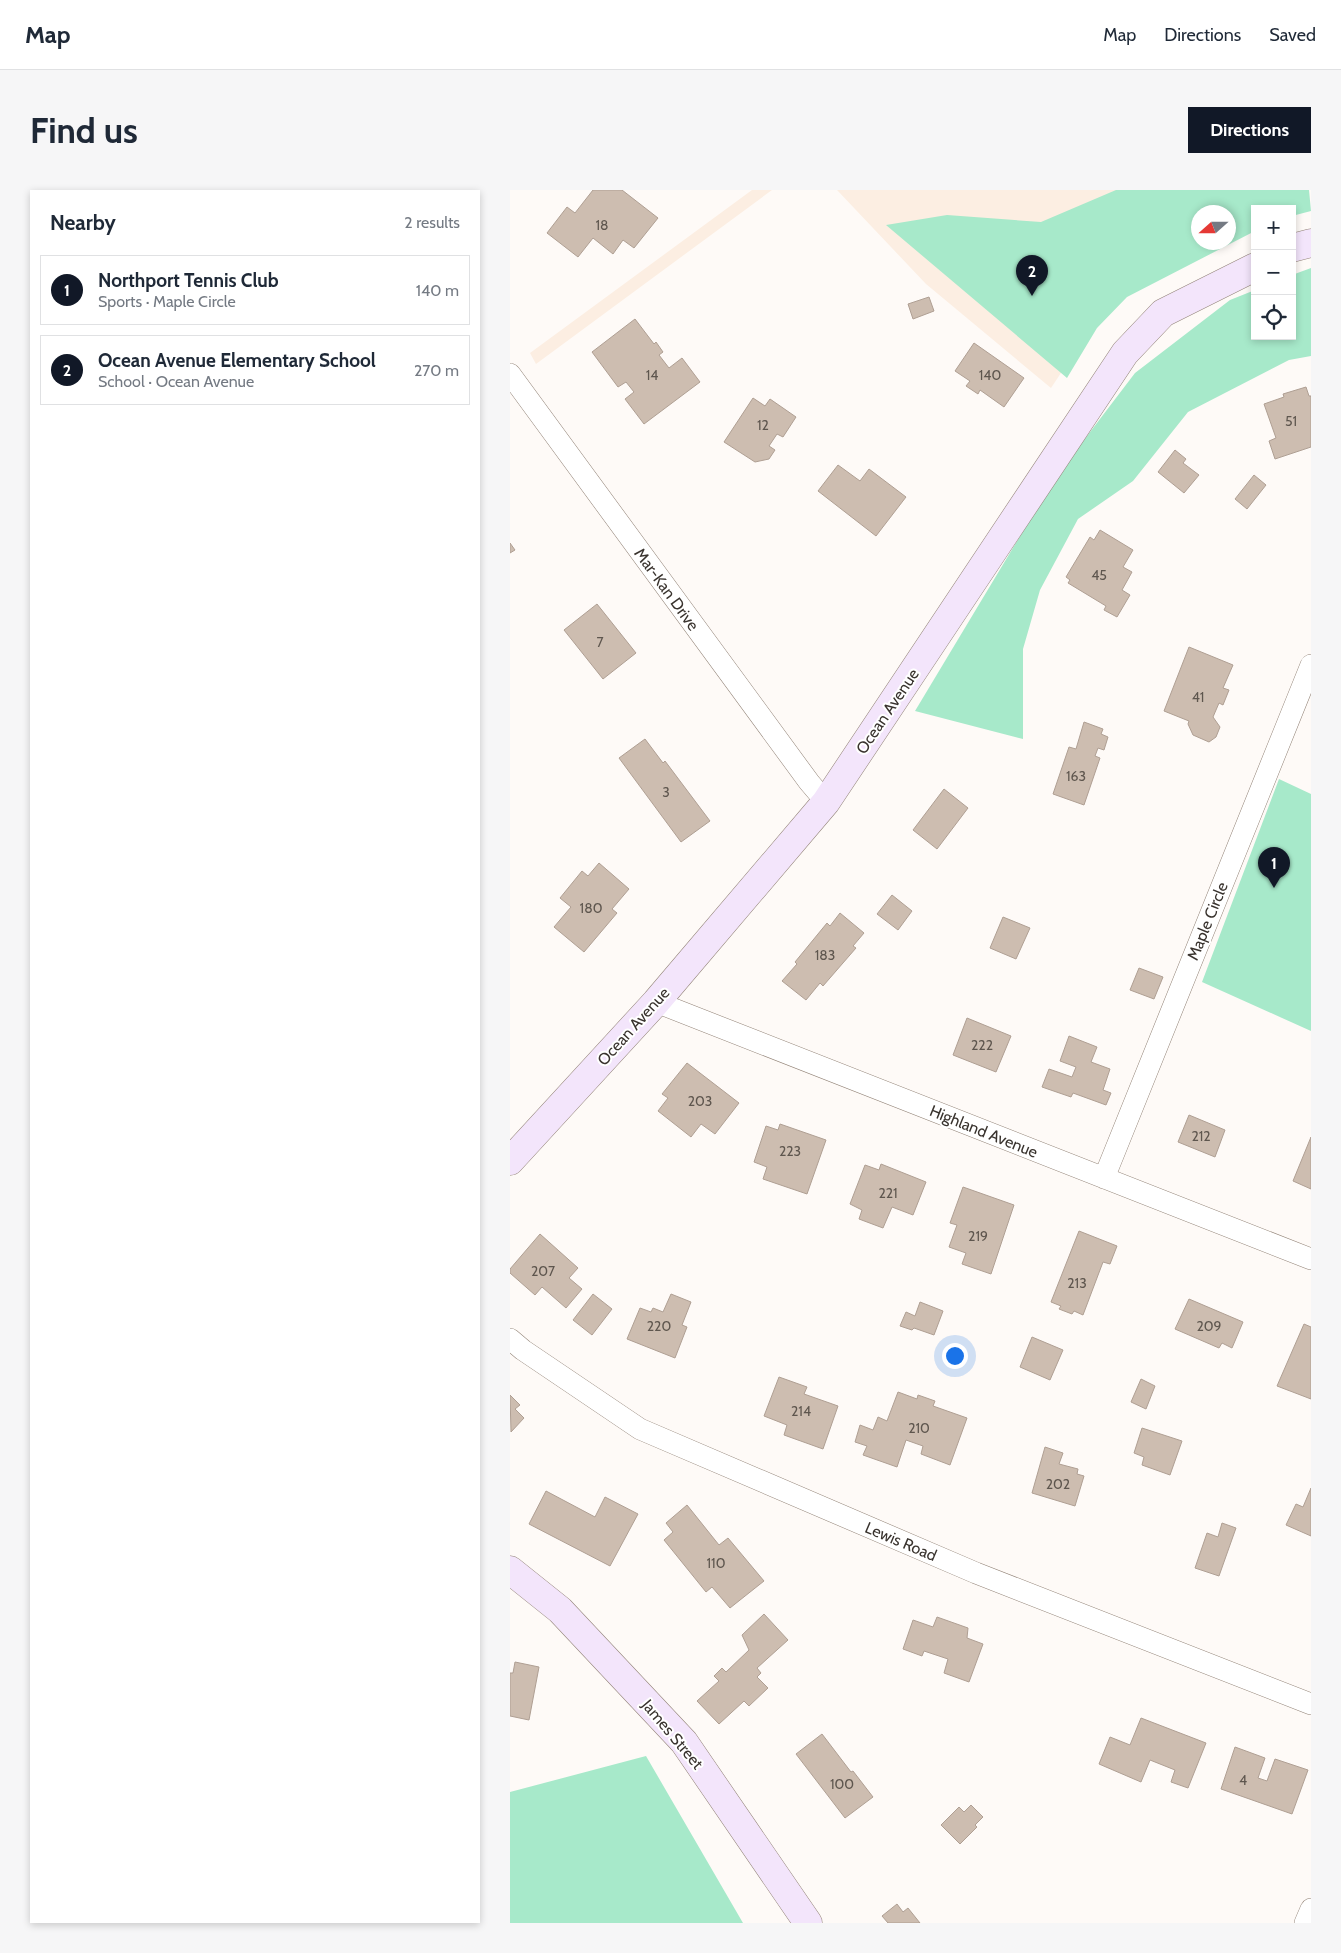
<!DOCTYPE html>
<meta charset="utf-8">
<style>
body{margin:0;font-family:Cabin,sans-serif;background:#f6f6f7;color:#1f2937}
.controls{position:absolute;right:15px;top:15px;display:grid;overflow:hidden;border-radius:0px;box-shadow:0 2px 8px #0003}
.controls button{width:45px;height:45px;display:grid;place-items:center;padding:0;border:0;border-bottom:1px solid #e0e1e3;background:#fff;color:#1f2937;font:25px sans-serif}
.compass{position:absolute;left:681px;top:15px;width:45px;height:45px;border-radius:50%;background:#fff;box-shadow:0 2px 8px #0003;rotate:249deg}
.you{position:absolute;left:444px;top:1165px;width:18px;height:18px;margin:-12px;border:4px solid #fff;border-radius:50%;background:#1a73e8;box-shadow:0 0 0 8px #1a73e833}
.badge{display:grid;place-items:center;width:32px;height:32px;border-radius:50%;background:#111827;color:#fff;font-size:16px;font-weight:700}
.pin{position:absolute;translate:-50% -41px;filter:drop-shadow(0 1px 2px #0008)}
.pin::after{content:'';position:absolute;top:26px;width:18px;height:15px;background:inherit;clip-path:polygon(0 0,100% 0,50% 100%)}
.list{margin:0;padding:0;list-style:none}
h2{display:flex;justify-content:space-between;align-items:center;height:65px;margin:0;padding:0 20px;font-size:21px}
h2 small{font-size:16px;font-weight:400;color:#747a83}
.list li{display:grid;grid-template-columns:32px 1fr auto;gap:15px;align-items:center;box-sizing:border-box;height:70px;margin:0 10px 10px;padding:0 10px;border:1px solid #e0e1e3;border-radius:0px}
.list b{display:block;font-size:19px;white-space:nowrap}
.list p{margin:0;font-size:16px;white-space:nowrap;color:#747a83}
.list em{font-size:16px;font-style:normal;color:#747a83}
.icon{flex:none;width:28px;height:28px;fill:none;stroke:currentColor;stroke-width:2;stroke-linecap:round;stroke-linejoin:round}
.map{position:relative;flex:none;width:801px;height:1733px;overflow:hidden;border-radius:0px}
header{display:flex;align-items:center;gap:30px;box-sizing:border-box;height:70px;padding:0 25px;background:#fff;border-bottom:1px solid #e0e1e3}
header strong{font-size:24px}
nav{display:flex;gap:28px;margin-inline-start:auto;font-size:18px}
.intro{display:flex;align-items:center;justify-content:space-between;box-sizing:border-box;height:120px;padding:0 30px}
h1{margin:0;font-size:35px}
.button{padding:12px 22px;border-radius:0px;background:#111827;color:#fff;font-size:18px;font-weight:700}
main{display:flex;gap:30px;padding:0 30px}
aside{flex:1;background:#fff;border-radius:0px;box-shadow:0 2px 8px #0003}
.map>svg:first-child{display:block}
.built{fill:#fceee2}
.green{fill:#a7e9ca;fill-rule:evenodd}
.building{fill:#cdbdb0;stroke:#af9f93}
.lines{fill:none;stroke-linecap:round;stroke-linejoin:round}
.minor-casing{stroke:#928377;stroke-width:22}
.secondary-casing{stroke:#928377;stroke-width:29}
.minor{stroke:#fff;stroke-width:21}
.secondary{stroke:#f3e5fb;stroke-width:28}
.labels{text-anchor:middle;stroke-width:4;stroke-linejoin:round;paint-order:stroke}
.number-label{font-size:14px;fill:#5e564e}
.street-label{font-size:16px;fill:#39332e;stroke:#fff}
</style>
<header>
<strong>Map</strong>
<nav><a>Map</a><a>Directions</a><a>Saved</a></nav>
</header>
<div class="intro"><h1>Find us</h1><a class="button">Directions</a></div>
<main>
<aside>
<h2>Nearby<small>2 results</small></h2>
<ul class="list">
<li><span class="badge">1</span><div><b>Northport Tennis Club</b><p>Sports · Maple Circle</p></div><em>140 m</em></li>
<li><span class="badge">2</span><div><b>Ocean Avenue Elementary School</b><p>School · Ocean Avenue</p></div><em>270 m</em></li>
</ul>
</aside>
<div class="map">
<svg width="801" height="1733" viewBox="0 0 801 1733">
<rect width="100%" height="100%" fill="#fefaf7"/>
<!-- built -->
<path class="built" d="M242,0H262L26,174L20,163Z
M327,0H788L745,19L718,22H688V52L594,118L541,198L416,94Z"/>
<!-- green -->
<path class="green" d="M606,0H799L801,21L782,26V19H745V41L617,107L587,138L557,188L376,35L437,25L531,32ZM718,22V52H688V22Z
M801,78V166L779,170L678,222L623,291L568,329L530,400L513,459V549L405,521L545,288L625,183L720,110L745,100V146H782V85Z
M769,589L801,604V841L692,792Z
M136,1566L233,1733H0V1602Z"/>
<!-- building -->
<path class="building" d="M83,0H112L148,28L124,58L113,50L103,64L83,48L68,67L37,43L57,17L65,23Z
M419,107L424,121L403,129L398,114Z
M125,129L144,154L146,152L153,162L149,165L159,178L172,168L190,192L134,234L115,209L124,202L116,192L108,197L82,162Z
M464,153L514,188L494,217L470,200L468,204L456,196L460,191L445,181Z
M796,197L799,206H801V257L765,269L759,251L766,248L754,214L774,207L773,204Z
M243,208L255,216L260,209L286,227L273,247L267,244L259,256L265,260L259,269L245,272L214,252Z
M665,260L676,269L673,273L689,285L674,303L648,282Z
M328,275L350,291L359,279L396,307L366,346L308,301Z
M744,285L756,295L737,319L725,309Z
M590,340L623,360L613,377L622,382L612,400L620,405L607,427L594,420L596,416L558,393L560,390L556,387L580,347L584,350Z
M0,353L5,360L0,363Z
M87,414L126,463L93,489L54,440Z
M679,457L723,475L713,498L719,500L713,515L709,513L703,527L710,537L706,547L699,552L683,545L678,534L679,531L654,521Z
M574,532L593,539L591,544L598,547L594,560L588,558L585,566L590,568L574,615L543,604L559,557L566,559Z
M135,549L153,573L155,571L200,631L171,652L109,568Z
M434,599L458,618L427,659L403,640Z
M89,673L119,699L102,719L107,723L74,762L44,737L61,717L50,708L72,681L78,686Z
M382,705L402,721L388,740L367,724Z
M330,723L354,743L343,756L346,758L313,796L310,793L296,810L272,791L287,774L285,772L317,733L320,736Z
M493,727L520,738L506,769L480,758Z
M629,778L653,787L644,809L620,800Z
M457,828L501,846L486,882L443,865Z
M559,846L587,857L581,872L600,879L593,900L601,903L596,915L563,903L561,907L532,897L539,879L562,887L566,877L550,871Z
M177,873L229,913L205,944L191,934L181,947L148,921L158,908L152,904Z
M679,925L715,940L705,967L668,952Z
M270,934L316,950L297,1004L253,989L257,977L244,972L256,936L268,940Z
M801,947V999L783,991Z
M371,974L416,992L403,1025L382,1017L373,1038L349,1029L352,1020L340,1014L355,975L369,980Z
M453,997L504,1015L481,1084L452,1074L456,1063L439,1057L447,1035L440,1033Z
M569,1041L607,1056L600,1074L593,1072L573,1125L564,1121L562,1124L549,1119L551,1116L541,1112Z
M30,1044L68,1078L59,1088L72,1099L56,1118L32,1097L25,1105L0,1083V1079Z
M83,1104L102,1119L82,1145L63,1130Z
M161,1104L181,1112L172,1135L177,1137L165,1168L117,1149L130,1118L141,1122L143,1118L153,1122Z
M679,1109L733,1132L722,1158L712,1153L709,1158L665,1139Z
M410,1112L433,1121L424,1145L404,1138L402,1140L390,1136L396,1122L405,1126Z
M794,1134L801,1137V1209L767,1196Z
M522,1147L553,1160L540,1190L510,1177Z
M269,1187L297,1197L294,1204L328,1216L313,1259L274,1245L277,1235L254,1226Z
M631,1189L645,1196L636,1219L621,1212Z
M388,1202L407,1209L408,1205L425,1211L423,1216L457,1228L440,1275L411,1264L413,1256L396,1250L387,1277L353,1265L357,1256L345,1252L350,1235L363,1240L368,1227L377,1231Z
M0,1205L10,1215L5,1219L14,1228L1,1242Z
M632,1238L672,1251L660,1285L632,1275L634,1267L624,1263Z
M535,1257L553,1263L549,1274L568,1279L567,1284L574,1286L565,1316L522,1303Z
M801,1298V1346L776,1335L786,1314L793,1317Z
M36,1301L85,1327L95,1307L128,1324L100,1376L19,1334Z
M177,1315L209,1355L218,1348L254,1391L220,1418L202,1397L196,1402L154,1350L163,1342L156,1333Z
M712,1333L726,1338L709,1386L685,1378L697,1343L708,1347Z
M254,1424L278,1450L247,1478L251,1483L247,1487L258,1498L239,1516L234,1511L209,1534L187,1511L209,1491L204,1486L212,1478L216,1482L239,1460L232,1445Z
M427,1427L458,1438L457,1448L473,1454L459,1492L434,1483L438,1469L414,1461L412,1466L393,1459L403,1430L423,1437Z
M5,1472L29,1477L19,1530L0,1526V1483H3Z
M631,1528L696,1553L678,1598L661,1592L665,1580L640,1570L631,1592L589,1574L600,1547L620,1555Z
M312,1544L341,1582L343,1581L363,1607L335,1628L286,1564Z
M725,1557L755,1568L748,1588L757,1591L765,1569L798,1580L782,1624L711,1599Z
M461,1615L473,1627L465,1635L467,1637L450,1654L431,1635L449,1617L454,1622Z
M387,1714L393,1722L398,1718L410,1733H378L372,1726Z"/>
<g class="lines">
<defs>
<path id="minor" d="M0,184L299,592L316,612
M146,812L801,1069
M594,988L801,475
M0,1149L13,1160L130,1239L466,1383L801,1514
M795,1733L801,1719"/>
<path id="secondary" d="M782,58L801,53
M0,971L146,812L316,612L615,163L653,123L745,77
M0,1380L50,1420L174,1552L298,1733"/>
</defs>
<!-- minor casing -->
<use href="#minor" class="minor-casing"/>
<!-- secondary casing -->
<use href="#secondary" class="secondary-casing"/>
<!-- minor -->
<use href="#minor" class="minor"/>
<!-- secondary -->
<use href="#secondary" class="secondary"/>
</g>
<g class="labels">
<!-- number labels -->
<g class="number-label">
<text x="92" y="40">18</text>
<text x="142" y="190">14</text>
<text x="480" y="190">140</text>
<text x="781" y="236">51</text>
<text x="253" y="240">12</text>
<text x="589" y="390">45</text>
<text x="90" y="457">7</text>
<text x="688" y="512">41</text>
<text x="566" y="591">163</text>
<text x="156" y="607">3</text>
<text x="81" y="723">180</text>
<text x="315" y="770">183</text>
<text x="472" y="860">222</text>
<text x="190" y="916">203</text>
<text x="691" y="951">212</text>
<text x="280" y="966">223</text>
<text x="378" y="1008">221</text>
<text x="468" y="1051">219</text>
<text x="33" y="1086">207</text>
<text x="567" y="1098">213</text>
<text x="149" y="1141">220</text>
<text x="699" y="1141">209</text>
<text x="291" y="1226">214</text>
<text x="409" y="1243">210</text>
<text x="548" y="1299">202</text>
<text x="206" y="1378">110</text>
<text x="733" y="1595">4</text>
<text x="332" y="1599">100</text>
</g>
<!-- street labels -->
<g class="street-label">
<text transform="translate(157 399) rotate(54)" y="6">Mar-Kan Drive</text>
<text transform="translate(377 521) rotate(-56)" y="6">Ocean Avenue</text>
<text transform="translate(697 731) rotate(-68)" y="6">Maple Circle</text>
<text transform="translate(123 836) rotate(-48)" y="6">Ocean Avenue</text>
<text transform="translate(474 941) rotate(22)" y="6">Highland Avenue</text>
<text transform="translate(391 1351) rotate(23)" y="6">Lewis Road</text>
<text transform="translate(163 1544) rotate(50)" y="6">James Street</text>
</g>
</g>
</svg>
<div class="controls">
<button>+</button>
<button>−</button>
<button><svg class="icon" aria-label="locate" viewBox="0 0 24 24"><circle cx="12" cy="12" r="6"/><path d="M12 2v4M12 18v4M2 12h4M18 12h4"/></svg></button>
</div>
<svg class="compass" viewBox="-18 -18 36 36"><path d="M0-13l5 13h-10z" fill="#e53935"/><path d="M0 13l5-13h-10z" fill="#747a83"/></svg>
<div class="you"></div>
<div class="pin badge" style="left:764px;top:698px">1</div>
<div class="pin badge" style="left:522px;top:106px">2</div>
</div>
</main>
